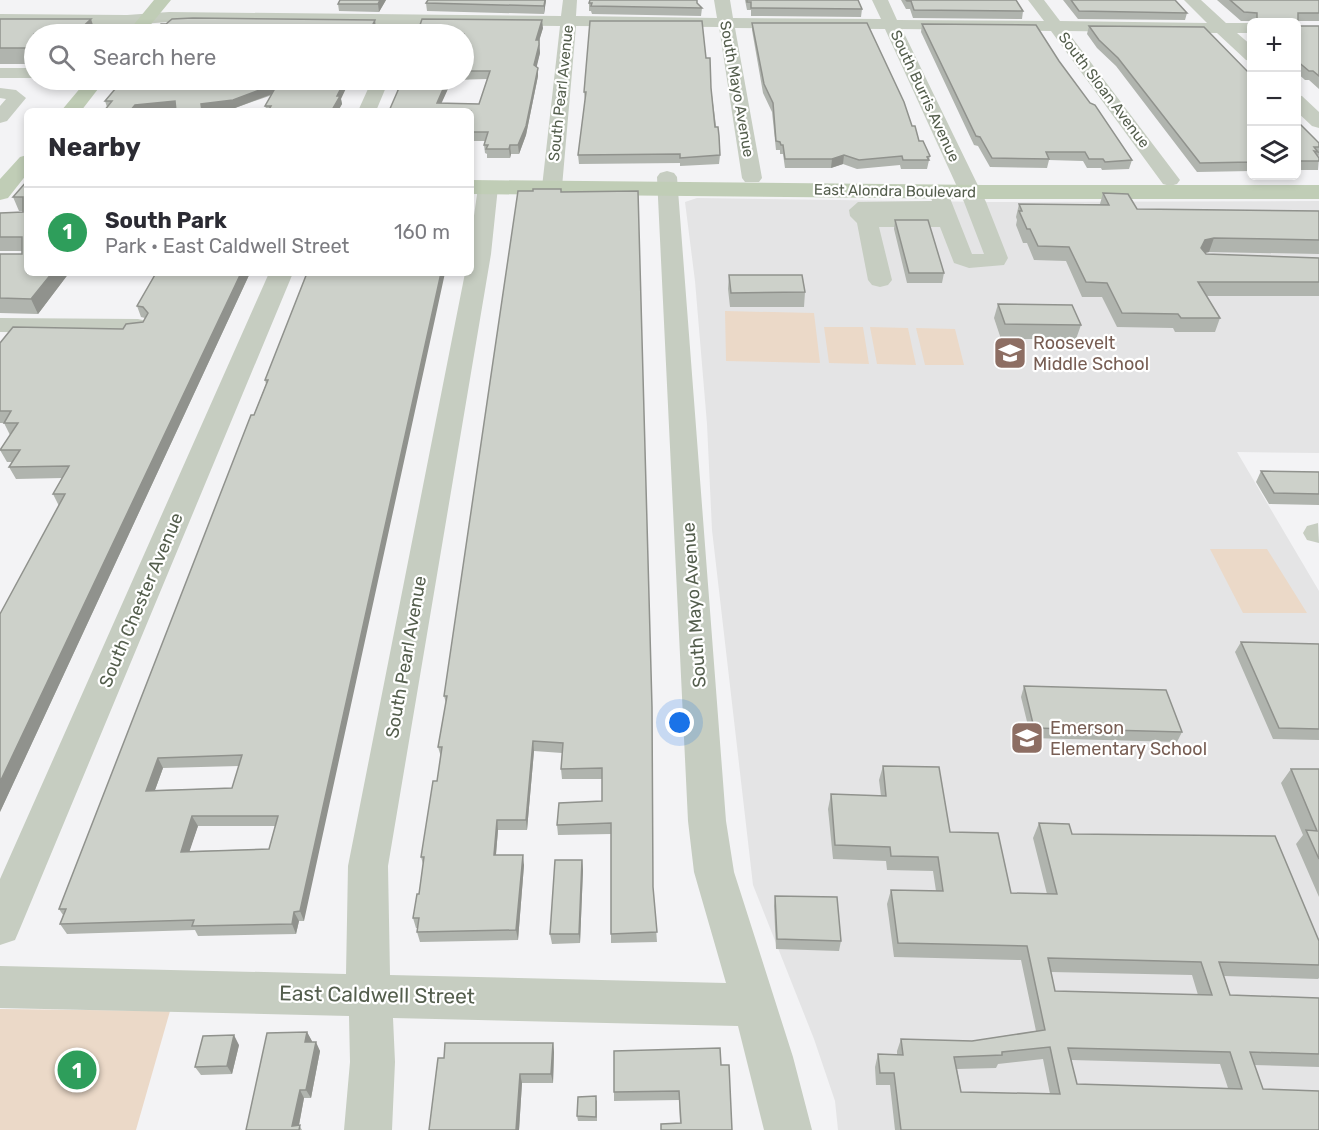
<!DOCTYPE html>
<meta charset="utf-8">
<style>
body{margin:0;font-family:Rubik,sans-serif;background:#f2f2f3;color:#2b2b33}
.controls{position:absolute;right:18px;top:18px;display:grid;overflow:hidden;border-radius:9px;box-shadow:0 3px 9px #0003}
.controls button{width:54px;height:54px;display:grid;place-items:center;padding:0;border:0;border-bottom:2px solid #e1e1e2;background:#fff;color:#2b2b33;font:30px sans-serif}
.you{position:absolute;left:680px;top:723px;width:21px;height:21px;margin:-15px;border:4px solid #fff;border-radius:50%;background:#1a73e8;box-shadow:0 0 0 9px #1a73e833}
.badge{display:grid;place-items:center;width:39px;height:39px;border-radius:50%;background:#477533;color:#fff;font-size:20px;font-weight:700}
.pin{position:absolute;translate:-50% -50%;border:3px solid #fff;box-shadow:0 2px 6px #0006}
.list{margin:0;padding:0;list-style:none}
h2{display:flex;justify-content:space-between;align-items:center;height:78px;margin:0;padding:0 24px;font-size:26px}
h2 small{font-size:20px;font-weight:400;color:#7c7c81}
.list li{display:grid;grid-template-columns:39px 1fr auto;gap:18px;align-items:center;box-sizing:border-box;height:90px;padding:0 24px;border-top:2px solid #e1e1e2}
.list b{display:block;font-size:22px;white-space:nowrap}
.list p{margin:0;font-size:20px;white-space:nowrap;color:#7c7c81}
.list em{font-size:20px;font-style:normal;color:#7c7c81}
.icon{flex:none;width:33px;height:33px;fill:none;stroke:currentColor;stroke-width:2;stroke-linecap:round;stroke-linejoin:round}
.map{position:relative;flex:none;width:1319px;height:1130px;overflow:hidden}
.search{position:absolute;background:#fff;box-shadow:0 3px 9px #0003;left:24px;top:24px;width:450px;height:66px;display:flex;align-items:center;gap:15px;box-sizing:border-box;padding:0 21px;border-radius:33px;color:#7c7c81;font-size:22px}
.panel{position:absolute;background:#fff;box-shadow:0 3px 9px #0003;left:24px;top:108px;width:450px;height:168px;border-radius:9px}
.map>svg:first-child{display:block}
.education{fill:#e4e4e5}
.green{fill:#ebd9c8}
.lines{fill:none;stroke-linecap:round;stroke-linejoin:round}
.minor{fill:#c6cdc1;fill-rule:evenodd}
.major{fill:#c0cdb6;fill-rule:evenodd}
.wall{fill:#b0b4ae;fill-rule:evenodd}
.shaded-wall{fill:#90928d}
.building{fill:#cdd1ca;stroke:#90928d;stroke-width:1.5;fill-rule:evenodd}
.labels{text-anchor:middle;stroke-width:4.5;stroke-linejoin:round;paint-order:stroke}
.far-street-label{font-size:15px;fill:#545e4d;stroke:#fff}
.education-label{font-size:18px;fill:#785e54;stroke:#fff;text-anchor:start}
.street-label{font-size:18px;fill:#545e4d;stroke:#fff}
.near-street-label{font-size:21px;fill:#545e4d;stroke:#fff}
</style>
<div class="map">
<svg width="1319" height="1130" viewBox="0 0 1319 1130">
<rect width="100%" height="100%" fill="#f3f3f5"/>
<!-- education -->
<path class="education" d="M697,198L990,202L1319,201V453L1237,452L1319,591V1130H838L835,1101L814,1039L753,885L712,530L707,424L695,281L685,202Z"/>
<!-- green -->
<path class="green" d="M725,311L814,313L820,363L726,361Z
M824,327H863L869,364L829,363Z
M870,327L908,328L916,365L877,364Z
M916,328L955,329L964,365H925Z
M1210,549H1267L1307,613H1243Z
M0,1009L170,1011L136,1130H0Z"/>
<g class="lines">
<!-- minor -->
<path class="minor" d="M563,0H577L576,16L717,18L714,0H730L733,18L881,19L872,0H888L897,20L1044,21L1028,0H1044L1060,21L1207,23L1184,0H1201L1226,23H1252V33H1237L1252,46V61L1246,60L1217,33L1067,31L1180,180L1177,184L1170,186L1163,184L1051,31L902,29L986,202L1008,258L1004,265L969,268L954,263L940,227H879L892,280L888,285L880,287L872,285L868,280L857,223L850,216L849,210L858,202L932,201L929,192L932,188L939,186L946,188L972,254H984L964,202L885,29L735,28L762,178L759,182H745L742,178L719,27L576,26L562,187L559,191L552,193L545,191L542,187L560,26L169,22L127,25L0,24V14L127,15L169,12L561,16Z
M0,68H34V78H0Z
M87,80H168L171,83L168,87L162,88L94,87L88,86L85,82Z
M372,80H389L376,111H358Z
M0,88L16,90L26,98L7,121L0,123V106L6,99L0,98Z
M1296,95L1302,96L1319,112V128L1312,126L1296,111Z
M667,171L674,173L677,177L726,821L734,872L793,1057L812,1130H764L738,1026L393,1018L395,1062L392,1130H344L350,1062L349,1016L0,1008V966L346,974L348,866L465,273H471V237L478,187L481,183L488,181L495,183L498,187L491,254L388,866L390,975L726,983L694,872L688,821L657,177L660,173Z
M269,273H293L21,926L15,940L0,945V879Z
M0,318L138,319L147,321L150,326L147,331L138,333L0,332Z
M1318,523L1319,543L1307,540L1303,533L1307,526Z"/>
<!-- major -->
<path class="major" d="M154,0H171L143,34H126Z
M87,80H105L81,111H61Z
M27,155V174L8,198L0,200V179L20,157Z
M471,180L984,185H1319V199H984L471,194Z"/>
</g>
<!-- wall -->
<path class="wall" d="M386,0L379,12L339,11L338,4Z
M428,0H546L544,14L427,11L426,3Z
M745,0H858L862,9L861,17L751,16V10H747Z
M901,0H1016L1023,11L1022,19L913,18L910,9H906Z
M1063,0H1175L1187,13L1185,20L1078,19Z
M1217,0H1319V21H1298V26H1319V89L1309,80H1305L1296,72V22H1254V21H1241Z
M589,3H697L702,8L701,16L592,14L591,11H589Z
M0,19L34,34V64H0Z
M752,23L912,126L919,141L930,156L927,169H901L900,165L857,169L843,164L831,168H785L783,154H780V150H776L772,112L763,93L752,30Z
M922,24L1059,61L1132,160L1129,169L1102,170L1101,168H1087L1083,161L1049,160L1047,168L990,167L978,146L974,145L921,32Z
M1089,26L1251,75V171L1197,172L1116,66L1097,48L1087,34Z
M543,28L539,40L540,53L536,67L538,68V76L526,135L519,154H511L510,158H487V154L485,153L484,145L485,141H471V111L397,92V88L400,80H464V34ZM487,79L479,104L441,103L452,80Z
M121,82L341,99L342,104L338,111H267L265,106L272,95L235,108L176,109L107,107L105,101Z
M711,88L720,155L719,164L680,166V163L579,164L578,155L585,100L584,92Z
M1296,120L1319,143V156L1317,155L1319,158L1318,170H1296Z
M27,181V273H69L38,314L0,313V254H22V251H0V213L23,212V211H19L13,197Z
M561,192L653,887L657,942L611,943V834L558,835L557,825L602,801V779H562L561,769L562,753L534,751L527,830H498L496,855L524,865L518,940L420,942L417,932V928H416L413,918L419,894L423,864L421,857L437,781L441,757L438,747L446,703L444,696Z
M1103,193L1137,209L1319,211V254L1209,252L1205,253L1206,254L1319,258V296H1207L1220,318L1215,332H1175L1173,328L1117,327L1102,297H1082L1066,261L1034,260L1027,243H1023L1016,225L1017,220L1016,217L1019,204H1100Z
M895,220L944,273L942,283H907L894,229Z
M128,273H250L0,812L59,506L53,494L62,478L16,479L9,467L12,462H7L0,450L10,435L4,423H0V343L123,329L143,322L145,318L141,317L137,306L155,275H129Z
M307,273L304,921H299L296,934L198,936L195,930L67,934L60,924L63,915L59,909L266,384L265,380ZM239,766L232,788L155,790L163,768ZM198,826H275L269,849L189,851Z
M729,275L805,292L804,307H730L728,289Z
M998,304L1081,325L1076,339H1001L994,318Z
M1261,471L1319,472V505L1269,504L1256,482Z
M1241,642L1319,644V740L1273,739L1235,652Z
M1024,686L1182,732L1177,742L1031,738L1021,697Z
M883,766L1011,893L1047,894L1033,838L1039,823L1072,834L1319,941V978L1318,979L1224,976L1230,995L1319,998V1067L1254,1065L1263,1089L1319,1130H895L890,1085H876L875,1067L878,1054L897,1055V1051L901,1039L972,1041L1036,1031L1021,960L894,957L887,904L891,890L936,891L933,871L887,870L886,861L833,859L828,809L831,794L881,796L879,780ZM1051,972L1192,975L1198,995L1055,991ZM1043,1059L1050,1094L961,1092L957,1069L996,1068L998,1064ZM1071,1060L1220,1064L1228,1088L1077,1084Z
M1291,769H1319V897L1296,844L1303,835L1281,783Z
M582,860L583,870L580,943L552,944L550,934Z
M775,896L841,941L839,951L776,949L774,906Z
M307,1032L312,1042L320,1051L311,1098H304L299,1125L302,1130H246Z
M553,1043L554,1052L553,1083H522L519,1130H429Z
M239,1045L232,1074L201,1075L195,1067Z
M721,1065L680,1123L679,1100L614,1101V1092Z
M597,1100V1121H578L577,1116Z"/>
<!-- shaded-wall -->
<path class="shaded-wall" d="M380,0H386L379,12L378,4Z
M545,0H546L544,14V6Z
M91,19L96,34H75Z
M375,20L376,28L373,34H368Z
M542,20L543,28L537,48L536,40Z
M539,40L540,53L535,74L534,65Z
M538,68V76L526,135L519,154L518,145Z
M345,80H350L341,99L342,104L338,111H332L337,96Z
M447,80H452L438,111L437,103Z
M278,83L280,91L235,108L213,111H202L201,104Z
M175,101L177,109L161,111H130L135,105Z
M510,145L511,154L510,158L509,149Z
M844,155L843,164L831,168L832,159Z
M473,192L474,201L472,217L471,203Z
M1214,238L1209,252L1200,254L1201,248L1205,240Z
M52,273H69L38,314L31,299Z
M241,273H250L0,812V782Z
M441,273H445L304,921L300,911Z
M533,741L534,751L527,830L526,820Z
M158,758L163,768L151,801L146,791Z
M192,816L198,826L186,862L181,852Z
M497,820L498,830L495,865L494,855Z
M523,855L524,865L518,940L516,930Z
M582,860L583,870L580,943L579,934Z
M294,912L299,921L296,934L292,924Z
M307,1032L312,1041L310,1051L305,1042Z
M234,1035L239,1045L232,1074L227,1066Z
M316,1042L320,1051L311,1098L306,1090Z
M553,1043L554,1052L553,1083L551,1074Z
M520,1074L522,1083L519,1130H516Z
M300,1090L304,1098L298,1130L292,1126Z"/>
<!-- building -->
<path class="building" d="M340,0H380L378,4H338Z
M428,0H545L544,6L426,3Z
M590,0H697V3L702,8L591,6L592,3H589Z
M747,0H858L862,9L751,8V2H747Z
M906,0H1016L1023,11L914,10L911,1H907Z
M1071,0H1175L1187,13L1079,11Z
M1230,0H1319V13H1298V26H1319V76L1313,71H1309L1296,60V22H1257V13L1244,12Z
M193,18L375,20L368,34H153L161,24H166L172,19Z
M0,19H91L75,34H34V48H0Z
M422,19L542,20L536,40H539V45L534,65L538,68L526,126L518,145H510L509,149H486L488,145H484L488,132H471V111H389L399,88H397L400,80H447L437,103L479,104L490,71H464V34H417Z
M590,21H702L706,58H710L711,88L715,127H718L719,136L720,155L680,158V154L578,155L586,92H584Z
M752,23H867L904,102L912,126H915L919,141H923L930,156L927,157L929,160H903L902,156L859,160L844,155L832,159H785L783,145H781L780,142L776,141L773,103L764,84Z
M922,24L1036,25L1059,61L1090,103L1095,105L1132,160L1105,162L1103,159H1089L1085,152H1046L1049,159L992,158L980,137L976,136Z
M1089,26L1204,27L1251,75V162L1200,163L1118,58L1099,40Z
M222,80H345L337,96H340L332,110H334L333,111H268L271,106H265L278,83L233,100L201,104L202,111H176L175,101L135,105L130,111H104L112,101H105L121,82L213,83L219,82Z
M1296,120L1319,143V147H1314L1318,152L1314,151L1319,158V161H1296Z
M27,181V273H52L31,299L0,298V254H22V237H0V213L23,212V197H13Z
M533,189H561V192L638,191L652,707L653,887L657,932L611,934V823L557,825L559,803L602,801V768L561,769L563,743L533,741L526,820H497L494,855H523L516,930L417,932L419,918H413L417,894H419L424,857H421L433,781H437L442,747H438L447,696H444L518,191H533Z
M1103,193L1128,194L1137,209L1319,211V240L1214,238L1205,240L1201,248L1206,254L1319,258V282H1198L1220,318H1181L1178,314L1122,313L1107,283L1086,282L1069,247L1038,246L1030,229H1027L1019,211H1022L1019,204L1109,205Z
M895,220H928L944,273H909Z
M156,273H241L0,782V614L65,494H53L69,466L9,467L20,450H0L18,423H4L11,411H0V343L13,327L123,329L126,324L143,322L148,313L143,307L137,306Z
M307,273H441L300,911L294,912L292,924L192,926L194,920L60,924L66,909H59L251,415H254L268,380H265ZM242,755L232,788L146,791L158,758ZM192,816H278L269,849L181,852Z
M729,275H802L805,292L731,293Z
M998,304L1072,305L1081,325L1005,324Z
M1261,471L1319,472V494L1274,493Z
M1241,642L1319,644V729L1279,728Z
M1024,686L1166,690L1182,732L1034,728Z
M883,766L939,767L950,832L998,833L1011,893L1057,894L1039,823L1069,824L1072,834L1275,836L1319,941V965L1219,962L1230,995L1319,998V1054L1250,1052L1263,1089L1319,1091V1130H901L894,1073H880L878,1054L903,1055L901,1039L972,1041L1045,1030L1027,946L898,943L891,890L943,891L938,857L891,856L890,847L835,845L831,794L886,796ZM1048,958L1201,962L1212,995L1055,991ZM1050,1047L1060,1094L961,1092L954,1057L1002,1055V1052ZM1068,1048L1230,1052L1242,1089L1077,1084Z
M1291,769H1319V859L1306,830L1317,831Z
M555,860H582L579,934H550Z
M775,896L837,897L841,941L777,939Z
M307,1032L305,1042H316L306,1090H300L292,1126L300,1125L299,1130H246L267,1033Z
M234,1035L227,1066L195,1067L203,1036Z
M445,1043H553L551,1074H520L516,1130H429L438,1058H444Z
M720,1048L721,1065H729L732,1130H661V1124L681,1123L679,1091L614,1092V1051Z
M596,1096V1117L577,1116L578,1097Z"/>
<!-- icons -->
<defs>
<symbol id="school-square" viewBox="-11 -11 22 22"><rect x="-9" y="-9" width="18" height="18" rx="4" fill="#8d6e63" stroke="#fff"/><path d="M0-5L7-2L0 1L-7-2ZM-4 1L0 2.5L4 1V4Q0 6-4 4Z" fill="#fff"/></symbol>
</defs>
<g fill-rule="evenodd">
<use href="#school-square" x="991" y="334" width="38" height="38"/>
<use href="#school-square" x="1008" y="719" width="38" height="38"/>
</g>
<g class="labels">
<!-- far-street labels -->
<g class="far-street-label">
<text transform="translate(737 89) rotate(80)" y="5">South Mayo Avenue</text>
<text transform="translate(1104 90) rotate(53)" y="5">South Sloan Avenue</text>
<text transform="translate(561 93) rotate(-84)" y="5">South Pearl Avenue</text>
<text transform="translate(925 96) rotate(65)" y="5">South Burris Avenue</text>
<text transform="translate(895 191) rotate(1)" y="5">East Alondra Boulevard</text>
</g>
<!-- education labels -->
<g class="education-label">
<text x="1033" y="349">Roosevelt<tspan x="1033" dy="21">Middle School</tspan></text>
<text x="1050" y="734">Emerson<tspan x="1050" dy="21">Elementary School</tspan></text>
</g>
<!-- street labels -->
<g class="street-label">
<text transform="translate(141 600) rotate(-67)" y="6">South Chester Avenue</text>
<text transform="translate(694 605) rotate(-94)" y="6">South Mayo Avenue</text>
<text transform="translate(406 657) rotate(-80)" y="6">South Pearl Avenue</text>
</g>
<!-- near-street labels -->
<g class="near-street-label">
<text transform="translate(377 995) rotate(1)" y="7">East Caldwell Street</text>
</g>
</g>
</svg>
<div class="controls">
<button>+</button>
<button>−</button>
<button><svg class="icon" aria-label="layers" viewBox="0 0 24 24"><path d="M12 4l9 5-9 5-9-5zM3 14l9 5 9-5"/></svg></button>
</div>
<div class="you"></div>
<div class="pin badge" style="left:77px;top:1070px;background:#2e9e5b">1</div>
<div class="search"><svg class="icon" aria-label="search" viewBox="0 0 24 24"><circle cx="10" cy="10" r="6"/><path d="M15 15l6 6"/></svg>Search here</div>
<section class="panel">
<h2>Nearby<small></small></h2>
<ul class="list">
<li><span class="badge" style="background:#2e9e5b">1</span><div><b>South Park</b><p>Park · East Caldwell Street</p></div><em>160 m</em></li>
</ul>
</section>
</div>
